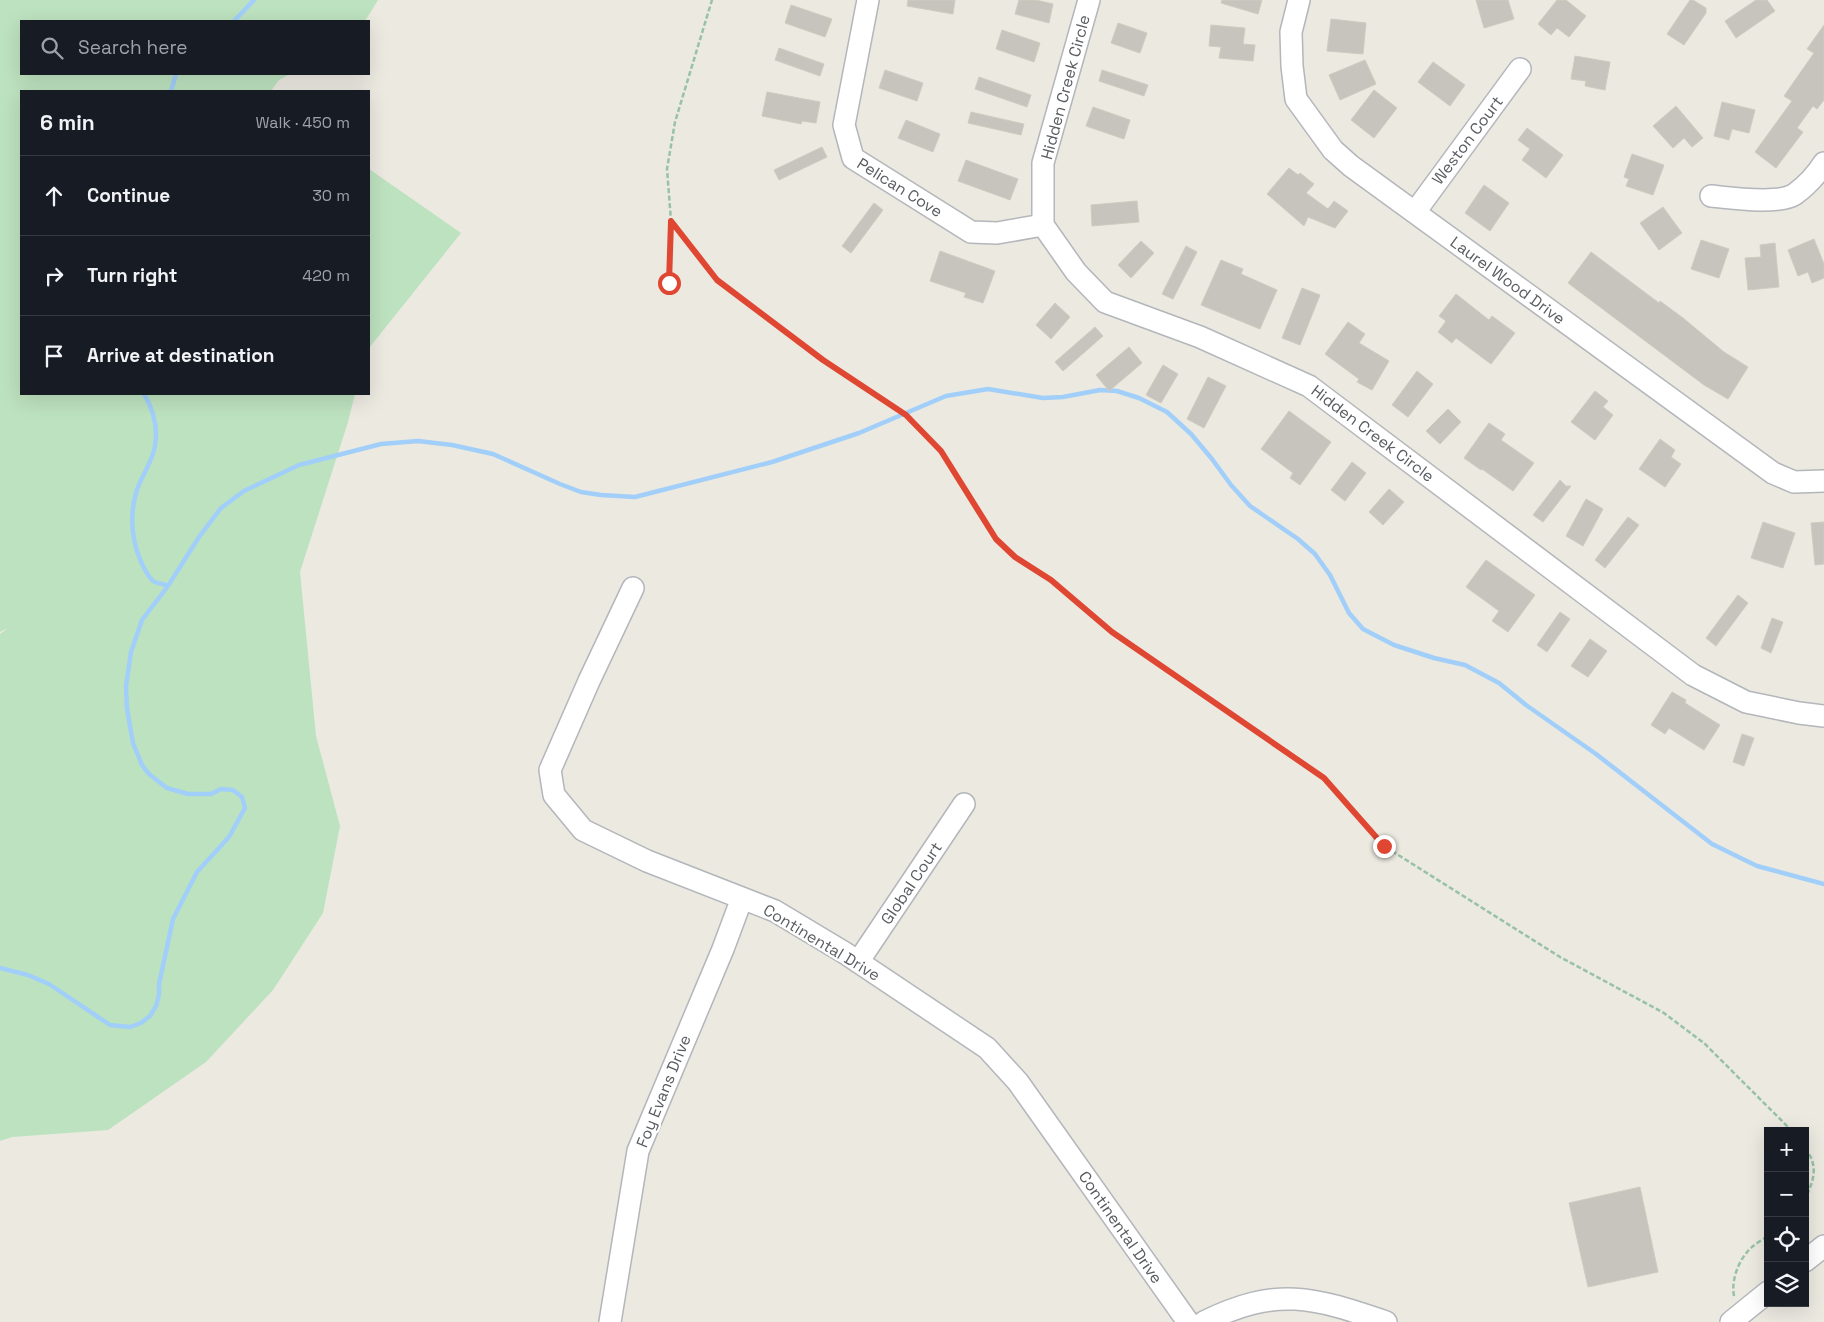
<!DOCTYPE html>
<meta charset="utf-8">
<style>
body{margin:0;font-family:"Space Grotesk",sans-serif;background:#20242c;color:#f1f3f6}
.controls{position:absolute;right:15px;bottom:15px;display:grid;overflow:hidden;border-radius:0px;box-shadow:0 5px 20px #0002}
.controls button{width:45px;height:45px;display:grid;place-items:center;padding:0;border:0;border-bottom:1px solid #363941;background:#171b24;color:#f1f3f6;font:25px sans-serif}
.stop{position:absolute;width:15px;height:15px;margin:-11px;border:4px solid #df4732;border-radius:50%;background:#fff}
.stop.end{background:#df4732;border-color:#fff;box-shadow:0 1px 5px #0008}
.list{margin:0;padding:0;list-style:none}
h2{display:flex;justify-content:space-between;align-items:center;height:65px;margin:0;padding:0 20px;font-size:21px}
h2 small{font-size:16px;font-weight:400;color:#9ea1a6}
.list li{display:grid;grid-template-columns:32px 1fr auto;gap:15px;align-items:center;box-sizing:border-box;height:80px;padding:0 20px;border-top:1px solid #363941}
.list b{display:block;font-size:19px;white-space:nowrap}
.list em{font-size:16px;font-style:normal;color:#9ea1a6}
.icon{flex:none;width:28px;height:28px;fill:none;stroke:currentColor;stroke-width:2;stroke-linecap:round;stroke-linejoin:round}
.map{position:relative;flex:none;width:1824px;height:1322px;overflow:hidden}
.search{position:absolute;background:#171b24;box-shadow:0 5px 20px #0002;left:20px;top:20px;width:350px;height:55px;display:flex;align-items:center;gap:12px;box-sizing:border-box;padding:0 18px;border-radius:0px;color:#9ea1a6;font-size:19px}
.panel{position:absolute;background:#171b24;box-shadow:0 5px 20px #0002;left:20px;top:90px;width:350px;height:305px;border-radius:0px}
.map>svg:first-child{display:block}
.green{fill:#bde2bf}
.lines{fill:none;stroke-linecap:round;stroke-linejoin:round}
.stream{stroke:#a1cffa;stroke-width:4.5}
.building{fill:#c6c4bd;stroke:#cfcbbf}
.minor-casing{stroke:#b3b6ba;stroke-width:24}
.path{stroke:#97c2a5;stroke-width:2.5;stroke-dasharray:5 2.5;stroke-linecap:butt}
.minor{stroke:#fff;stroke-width:21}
.route{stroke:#df4732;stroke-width:6}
.labels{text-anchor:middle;stroke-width:4.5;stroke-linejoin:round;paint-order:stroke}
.street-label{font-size:16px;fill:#595c60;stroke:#fff}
</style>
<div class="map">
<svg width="1824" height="1322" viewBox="0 0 1824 1322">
<rect width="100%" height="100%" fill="#ebe9e0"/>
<!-- green -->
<path class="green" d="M0,0H378L365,21H21V74H290L279,80L271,91H21V394H355L348,422L300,572L316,736L340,826L323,913L273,990L206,1062L108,1130L12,1137L0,1141V634L8,628L0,632Z
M369,169L461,233L369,348Z"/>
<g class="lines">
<!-- stream -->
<path class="stream" d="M234,21L254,0
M171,91L176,74
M144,394C153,409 158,428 155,446C152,463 141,476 136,493C129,518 132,545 144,568C146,572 150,578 153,581C156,583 164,584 168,586
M0,968L28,975L49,984L110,1025L130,1027L141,1023L150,1016L156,1006L159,995V984L173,919L197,872L229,837L245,808L242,797L233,790L221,789L211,794H188L167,788L149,774L142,765L133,743L127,709L126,686L131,652L142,620L168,586L199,537L221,508L244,491L299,465L381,444L418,441L452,445L493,454L560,484L581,492L601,495L635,497L772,462L859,433L946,396L988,389L1043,398L1063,397L1100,390L1117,391L1139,398L1167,412L1191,434L1212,459L1231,485L1250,506L1298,539L1315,554L1330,575L1349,613L1363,629L1394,645L1434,658L1465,665L1499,683L1526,705L1596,754L1712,844L1757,866L1824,884"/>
</g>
<!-- building -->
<path class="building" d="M908,0H955L953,14L907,6Z
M1019,0H1036L1053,4L1049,23L1015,14Z
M1222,0H1262L1258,14L1221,3Z
M1476,0H1508L1514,19L1484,28Z
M1557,0H1566L1586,16L1569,37L1557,28L1551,35L1538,24Z
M1690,0H1693L1706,8V13L1684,45L1667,34Z
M1756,0H1767L1775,11L1736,38L1725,21Z
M791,5L832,19L825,37L785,23Z
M1331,19L1366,23L1363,54L1327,51Z
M1118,23L1147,33L1140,53L1111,43Z
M1211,25L1245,28L1243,44L1255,45L1253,61L1219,58L1221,47L1209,46Z
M1824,25V100L1817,109L1813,106L1797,128L1803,132L1776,168L1755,152L1792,101L1784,96L1814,53L1807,49Z
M1002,30L1040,43L1034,62L996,49Z
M779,48L824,64L820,76L775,60Z
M1575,56L1610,62L1605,90L1585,86L1586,81L1571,79Z
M1365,60L1376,84L1340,100L1329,75Z
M1433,62L1465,85L1450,106L1418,82Z
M885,70L923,83L917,101L879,88Z
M1102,70L1148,85L1144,96L1099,81Z
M979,77L1031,95L1027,107L975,89Z
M1374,90L1397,108L1374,138L1351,120Z
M767,92L820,102L816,123L802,121L801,124L762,116Z
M1722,102L1755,110L1749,133L1732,129L1729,140L1714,136Z
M1676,106L1703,138L1692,147L1684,138L1673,148L1653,126Z
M1093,107L1130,120L1124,139L1086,126Z
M971,112L1024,124L1021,135L968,123Z
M906,120L940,134L933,152L898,138Z
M1527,128L1563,155L1546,178L1522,160L1530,149L1518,140Z
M822,147L827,157L779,180L774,170Z
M1632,154L1664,165L1653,195L1626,186L1629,179L1624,177Z
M966,160L1018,179L1010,200L958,181Z
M1289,168L1298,175L1300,173L1314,184L1306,193L1328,209L1334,201L1348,211L1335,228L1308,217L1304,226L1267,194Z
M1484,185L1509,203L1490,231L1465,213Z
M1137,201L1139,222L1092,226L1091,205Z
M874,203L883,210L851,253L842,246Z
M1663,207L1682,233L1659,250L1640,223Z
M1814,239L1824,264V278L1812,283L1808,272L1798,276L1788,250Z
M1701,240L1729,249L1719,278L1691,269Z
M1141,241L1154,253L1131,278L1118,265Z
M1775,243L1779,287L1748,290L1745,258L1761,257L1760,245Z
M1186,246L1197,252L1173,299L1162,294Z
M940,251L995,271L983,303L964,297L966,293L930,281Z
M1591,252L1659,303L1660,301L1683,318L1724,352L1748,367L1728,399L1704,385L1568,283Z
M1221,260L1243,269L1241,274L1277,290L1260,329L1201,305Z
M1302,288L1320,295L1300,345L1282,338Z
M1456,294L1489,320L1492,316L1515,333L1491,364L1456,338L1452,343L1438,332L1446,321L1439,316Z
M1055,303L1070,317L1051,339L1036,325Z
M1348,322L1365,334L1359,343L1389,361L1372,390L1357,382L1359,379L1325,354Z
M1095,327L1103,336L1063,371L1055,362Z
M1129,347L1142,363L1109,391L1096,375Z
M1163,365L1178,374L1161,403L1146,395Z
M1417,371L1433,384L1408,417L1392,405Z
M1208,377L1226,386L1204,428L1187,419Z
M1595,391L1608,401L1603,407L1613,415L1595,440L1571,422Z
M1448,409L1461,422L1440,444L1426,431Z
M1289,411L1331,442L1300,485L1290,478L1293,473L1261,449Z
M1489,423L1505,434L1501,440L1534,463L1513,491L1482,469L1481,470L1464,458Z
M1660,439L1675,450L1671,457L1681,464L1665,487L1639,469Z
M1352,462L1366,473L1345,501L1331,490Z
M1560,480L1566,486H1571L1543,522L1533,515Z
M1389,489L1404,502L1383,525L1369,512Z
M1586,499L1603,509L1583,546L1566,536Z
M1628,517L1639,525L1605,568L1595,560Z
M1763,522L1795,533L1783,568L1751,558Z
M1824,522V564L1815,565L1811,523Z
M1486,560L1535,595L1508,632L1492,621L1499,611L1466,587Z
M1738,595L1748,603L1716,646L1706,638Z
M1560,612L1570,619L1547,652L1537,645Z
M1772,618L1783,622L1771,653L1761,648Z
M1590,639L1607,651L1588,677L1571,666Z
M1672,692L1686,700L1685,703L1720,725L1704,750L1669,728L1665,734L1651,725Z
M1742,734L1754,738L1744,766L1733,762Z
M1640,1187L1658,1272L1588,1287L1569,1203Z"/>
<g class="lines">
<defs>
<path id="minor" d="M868,0L844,125L853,158L971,232L997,233L1043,225
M1089,0L1043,163V225L1076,272L1105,302L1200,337L1309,386L1693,675L1746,702L1799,713L1824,716
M1299,0L1291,32L1292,66L1296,99L1333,150L1351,166L1773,473L1794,482L1824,481
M1711,196C1731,198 1779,205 1795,194C1806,186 1817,174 1824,163
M1415,212L1520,69
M633,588L589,681L550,770L554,795L583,830L647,861L775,911L845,953L987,1048L1018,1082L1188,1322
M858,962L964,804
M1805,1261L1824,1246
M610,1322L638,1151L723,949L742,898
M1204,1322C1277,1286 1313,1297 1386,1322
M1731,1322L1768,1292"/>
</defs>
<!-- minor casing -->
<use href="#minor" class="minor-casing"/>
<!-- path -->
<path class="path" d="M671,221L717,280L823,360L906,415L941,451L996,539L1015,557L1051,580L1112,632L1323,778L1384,846L1560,957L1664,1013L1704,1043L1792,1131
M669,283L671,221L667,169L675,122L712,0
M1805,1148C1819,1166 1814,1180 1805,1199
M1734,1296C1731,1281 1738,1262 1748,1251C1753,1245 1762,1240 1768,1236"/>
<!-- minor -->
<use href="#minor" class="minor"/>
</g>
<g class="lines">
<!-- route -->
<path class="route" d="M669,283L671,221L717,280L823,360L906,415L941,451L996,539L1015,557L1051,580L1112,632L1324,778L1384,846"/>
</g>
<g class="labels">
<!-- street labels -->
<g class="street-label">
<text transform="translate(1065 87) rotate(-75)" y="6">Hidden Creek Circle</text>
<text transform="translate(1467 140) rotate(-53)" y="6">Weston Court</text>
<text transform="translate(900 187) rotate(32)" y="6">Pelican Cove</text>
<text transform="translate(1508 280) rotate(36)" y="6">Laurel Wood Drive</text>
<text transform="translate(1373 433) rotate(37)" y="6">Hidden Creek Circle</text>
<text transform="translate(911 883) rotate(-56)" y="6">Global Court</text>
<text transform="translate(822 942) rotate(31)" y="6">Continental Drive</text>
<text transform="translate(663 1091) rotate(-68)" y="6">Foy Evans Drive</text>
<text transform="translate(1121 1227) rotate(55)" y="6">Continental Drive</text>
</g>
</g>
</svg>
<div class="controls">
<button>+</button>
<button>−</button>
<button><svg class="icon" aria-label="locate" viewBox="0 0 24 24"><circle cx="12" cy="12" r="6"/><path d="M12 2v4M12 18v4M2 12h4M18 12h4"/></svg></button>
<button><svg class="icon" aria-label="layers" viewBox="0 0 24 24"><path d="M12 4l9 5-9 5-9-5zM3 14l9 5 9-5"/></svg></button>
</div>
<div class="stop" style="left:669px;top:283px"></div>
<div class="stop end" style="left:1384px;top:846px"></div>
<div class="search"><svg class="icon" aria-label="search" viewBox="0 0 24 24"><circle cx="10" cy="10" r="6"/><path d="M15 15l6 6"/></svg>Search here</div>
<section class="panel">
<h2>6 min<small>Walk · 450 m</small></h2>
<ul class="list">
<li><svg class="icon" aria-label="ahead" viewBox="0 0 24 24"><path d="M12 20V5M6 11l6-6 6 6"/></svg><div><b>Continue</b></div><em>30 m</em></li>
<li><svg class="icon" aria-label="right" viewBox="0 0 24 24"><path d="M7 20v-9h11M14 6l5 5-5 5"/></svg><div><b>Turn right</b></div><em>420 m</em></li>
<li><svg class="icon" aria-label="arrive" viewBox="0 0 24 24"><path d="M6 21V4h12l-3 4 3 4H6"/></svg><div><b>Arrive at destination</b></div></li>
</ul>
</section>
</div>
